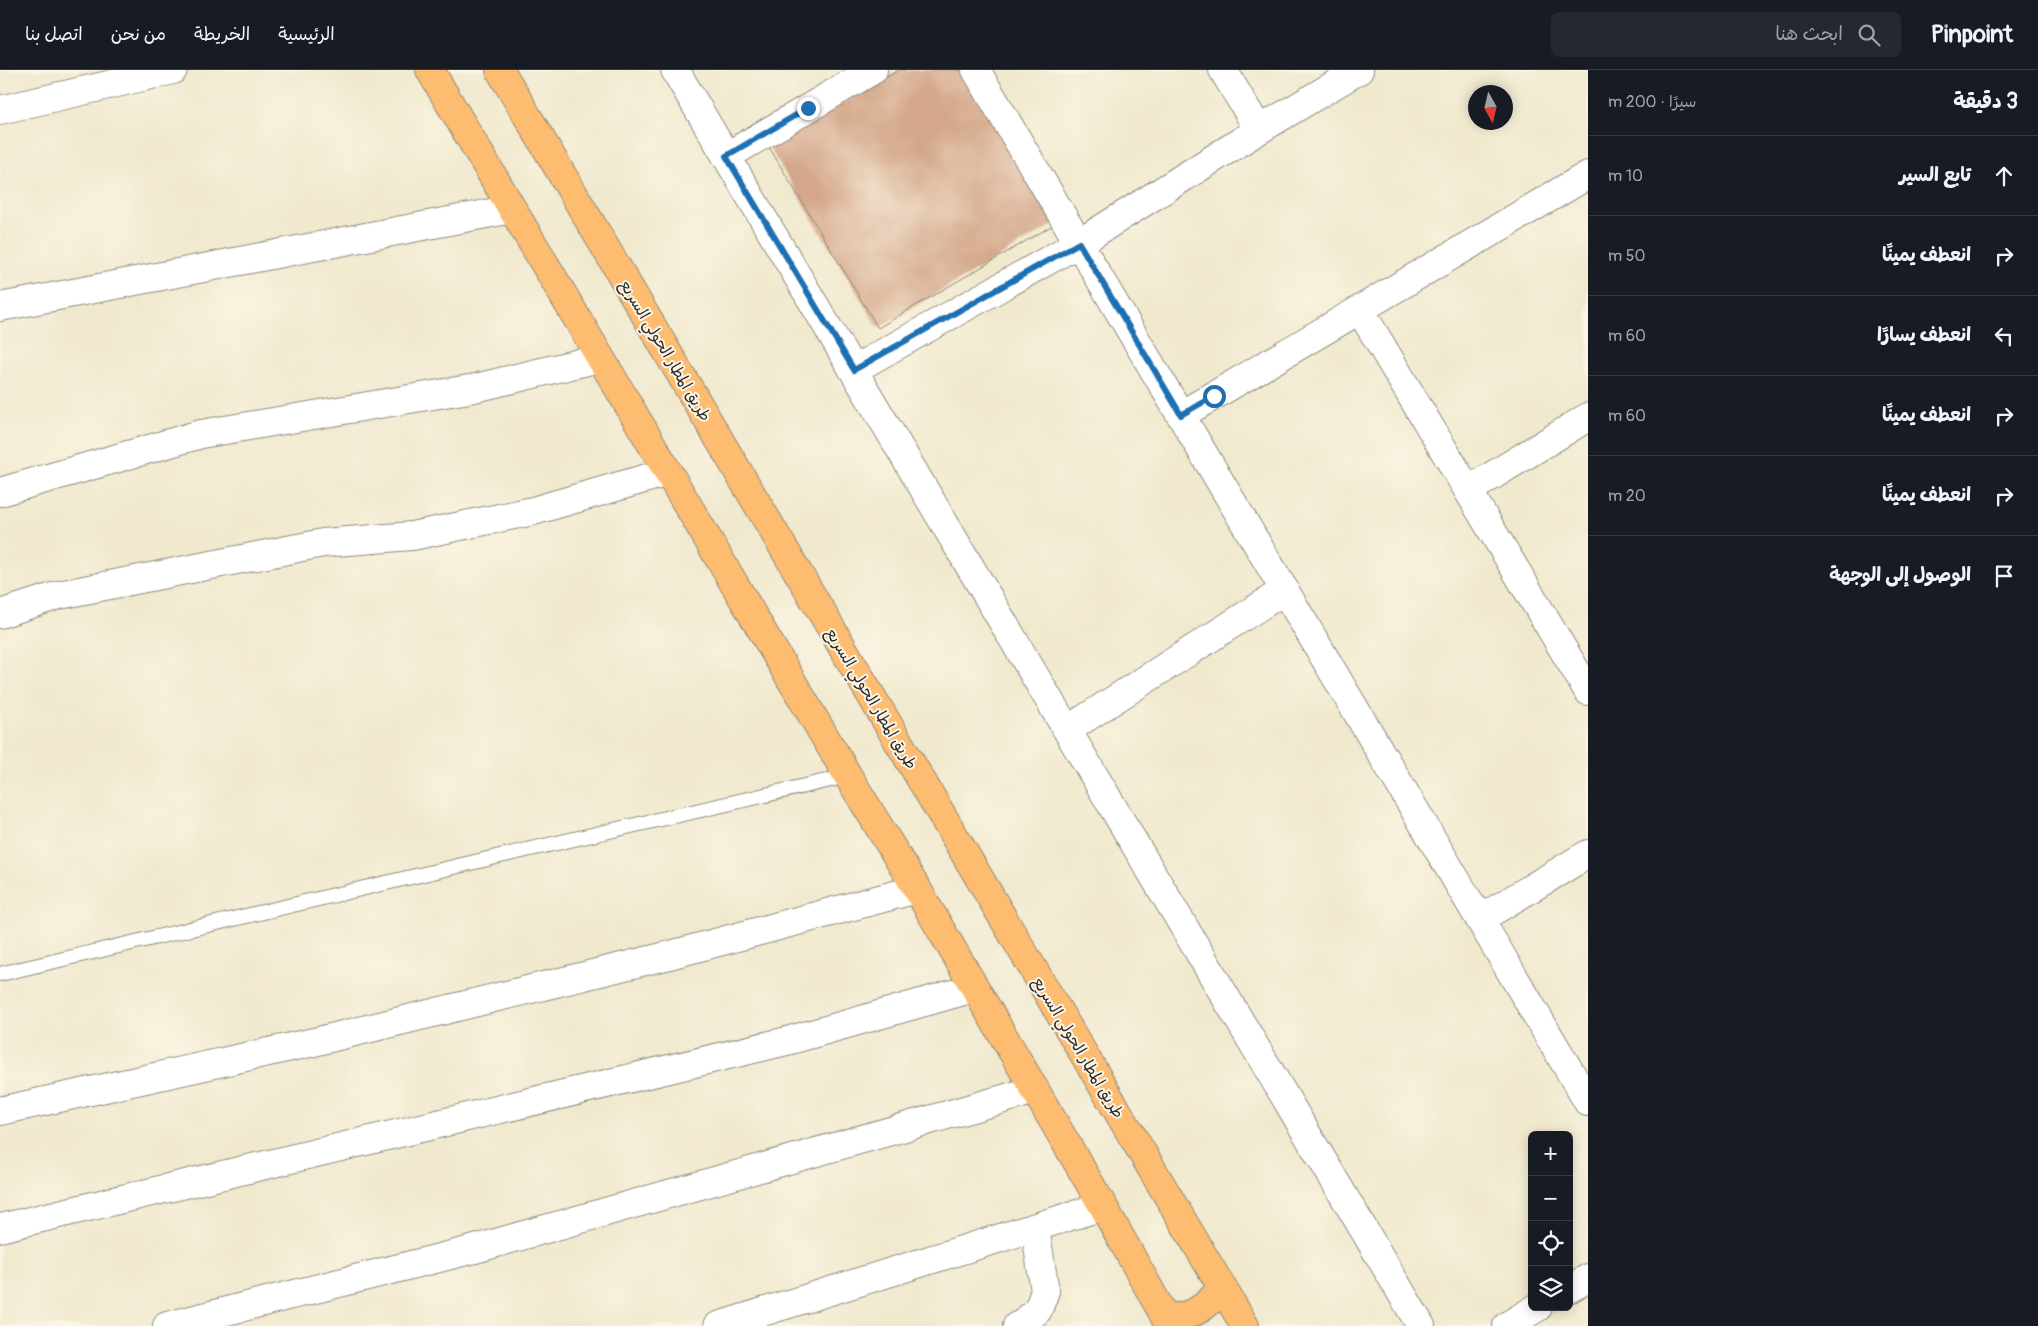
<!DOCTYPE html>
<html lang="ar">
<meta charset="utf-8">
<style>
body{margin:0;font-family:Pangolin,"Playpen Sans Arabic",sans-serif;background:#242831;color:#f1f3f6;direction:rtl}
.controls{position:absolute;right:15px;bottom:15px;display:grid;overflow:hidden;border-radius:8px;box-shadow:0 2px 12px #0003}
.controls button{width:45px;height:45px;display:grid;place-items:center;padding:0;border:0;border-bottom:1px solid #363941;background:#171b24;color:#f1f3f6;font:25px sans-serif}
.compass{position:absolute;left:1468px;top:15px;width:45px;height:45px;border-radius:50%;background:#171b24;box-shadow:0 2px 12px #0003;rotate:172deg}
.stop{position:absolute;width:15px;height:15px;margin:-11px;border:4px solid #1f6fb2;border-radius:50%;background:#fff}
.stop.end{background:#1f6fb2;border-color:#fff;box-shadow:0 1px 5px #0008}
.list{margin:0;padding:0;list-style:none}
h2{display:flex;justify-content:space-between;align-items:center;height:65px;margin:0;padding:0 20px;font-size:21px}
h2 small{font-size:16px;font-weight:400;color:#9ea1a6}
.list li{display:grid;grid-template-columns:32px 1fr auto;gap:15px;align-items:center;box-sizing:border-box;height:80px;padding:0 20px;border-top:1px solid #363941}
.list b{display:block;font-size:19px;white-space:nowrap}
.list em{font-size:16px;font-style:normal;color:#9ea1a6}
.icon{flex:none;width:28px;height:28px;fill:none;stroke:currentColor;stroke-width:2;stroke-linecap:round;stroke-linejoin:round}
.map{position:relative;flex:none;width:1588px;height:1256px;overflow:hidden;direction:ltr}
header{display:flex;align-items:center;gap:30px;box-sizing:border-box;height:70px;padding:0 25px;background:#171b24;border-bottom:1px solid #363941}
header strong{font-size:24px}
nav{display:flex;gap:28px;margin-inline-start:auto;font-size:18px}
.search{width:350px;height:45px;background:#242831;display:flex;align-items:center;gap:12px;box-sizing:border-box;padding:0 18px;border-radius:8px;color:#9ea1a6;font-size:19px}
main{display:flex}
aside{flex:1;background:#171b24}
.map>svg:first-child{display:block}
.building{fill:#d4a78a}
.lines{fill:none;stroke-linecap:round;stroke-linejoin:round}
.lane-casing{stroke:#8e8a7c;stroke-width:16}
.street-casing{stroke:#8e8a7c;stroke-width:30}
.highway-casing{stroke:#8e8a7c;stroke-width:30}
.lane{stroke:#fff;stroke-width:14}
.street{stroke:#fff;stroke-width:28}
.highway{stroke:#fdbc6f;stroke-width:28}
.route{stroke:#1f6fb2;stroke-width:6}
.labels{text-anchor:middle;stroke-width:4;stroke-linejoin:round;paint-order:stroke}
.street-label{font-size:16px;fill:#2b2b2b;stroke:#fcf5e5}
</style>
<header>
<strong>Pinpoint</strong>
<div class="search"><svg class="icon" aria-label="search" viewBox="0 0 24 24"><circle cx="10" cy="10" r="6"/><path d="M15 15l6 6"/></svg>ابحث هنا</div>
<nav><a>الرئيسية</a><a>الخريطة</a><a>من نحن</a><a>اتصل بنا</a></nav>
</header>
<main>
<aside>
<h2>3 دقيقة<small>سيرًا · 200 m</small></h2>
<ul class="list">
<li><svg class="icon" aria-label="ahead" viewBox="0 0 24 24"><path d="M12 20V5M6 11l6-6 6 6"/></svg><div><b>تابع السير</b></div><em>10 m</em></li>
<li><svg class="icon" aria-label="right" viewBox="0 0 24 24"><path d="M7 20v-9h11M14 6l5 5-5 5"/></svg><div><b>انعطف يمينًا</b></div><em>50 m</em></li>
<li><svg class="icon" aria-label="left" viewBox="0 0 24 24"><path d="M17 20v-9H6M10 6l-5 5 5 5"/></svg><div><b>انعطف يسارًا</b></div><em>60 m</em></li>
<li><svg class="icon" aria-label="right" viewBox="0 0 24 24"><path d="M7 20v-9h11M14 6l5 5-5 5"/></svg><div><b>انعطف يمينًا</b></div><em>60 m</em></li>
<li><svg class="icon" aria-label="right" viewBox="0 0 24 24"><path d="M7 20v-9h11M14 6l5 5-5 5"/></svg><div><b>انعطف يمينًا</b></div><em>20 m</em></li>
<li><svg class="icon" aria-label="arrive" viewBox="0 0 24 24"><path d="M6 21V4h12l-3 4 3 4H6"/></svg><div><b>الوصول إلى الوجهة</b></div></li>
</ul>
</aside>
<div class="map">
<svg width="1588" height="1256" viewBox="0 0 1588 1256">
<rect width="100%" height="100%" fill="#fcf5e5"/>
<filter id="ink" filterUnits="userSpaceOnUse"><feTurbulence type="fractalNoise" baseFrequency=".02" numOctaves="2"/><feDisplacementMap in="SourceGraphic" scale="10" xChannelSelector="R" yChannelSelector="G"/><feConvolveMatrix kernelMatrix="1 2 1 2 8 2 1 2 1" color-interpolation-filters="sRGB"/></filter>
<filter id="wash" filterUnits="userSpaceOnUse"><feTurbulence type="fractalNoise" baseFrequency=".0096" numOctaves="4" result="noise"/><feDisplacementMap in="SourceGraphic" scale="20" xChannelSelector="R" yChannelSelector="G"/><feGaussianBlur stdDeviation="1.12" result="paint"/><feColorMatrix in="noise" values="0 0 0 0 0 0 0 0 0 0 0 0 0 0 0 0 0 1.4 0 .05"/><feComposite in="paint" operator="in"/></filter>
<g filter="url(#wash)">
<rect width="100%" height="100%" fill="#f0e9ce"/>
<g id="blocks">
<!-- building -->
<path class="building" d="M899,0H970L1060,151L878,258L769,77Z"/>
</g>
</g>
<g filter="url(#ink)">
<use href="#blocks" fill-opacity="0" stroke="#8e8a7c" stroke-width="1"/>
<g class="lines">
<defs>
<path id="lane" d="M0,904L496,787L848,706"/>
<path id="street" d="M675,0L1421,1256
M976,0L1588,1032
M1223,0L1259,60
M0,40L173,0
M727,86L873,0
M0,237L512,139
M1360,240L1588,621
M853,300L1079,173L1259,60L1359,0
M1181,345L1588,105
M1469,420L1588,347
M0,422L201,364L475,318L600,288
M0,544L59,525L323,473L412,466L533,441L668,402
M1067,660L1285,520
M1480,849L1588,784
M0,1041L314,972L666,886L917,819
M0,1158L787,971L974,918
M1569,1219L1588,1208
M167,1256L475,1179L1035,1020
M718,1256L1103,1136
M1017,1256L1021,1255L1038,1240L1045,1221L1035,1158
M1507,1256L1538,1237"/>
<path id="highway" d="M430,0L848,706L917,819L1103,1136L1170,1256
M500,0L1245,1256
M1165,1248C1190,1248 1208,1238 1221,1217"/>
</defs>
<!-- lane casing -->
<use href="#lane" class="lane-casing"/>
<!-- street casing -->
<use href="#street" class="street-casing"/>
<!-- highway casing -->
<use href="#highway" class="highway-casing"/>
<!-- lane -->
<use href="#lane" class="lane"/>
<!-- street -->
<use href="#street" class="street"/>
<!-- highway -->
<use href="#highway" class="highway"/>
</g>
</g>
<g class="lines" filter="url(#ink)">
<!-- route -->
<path class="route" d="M808,38L726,86L854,300L1079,173L1181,345L1214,326"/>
</g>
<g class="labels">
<!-- street labels -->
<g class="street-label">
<text transform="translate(666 280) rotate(59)" y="6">طريق المطار الحولي السريع</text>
<text transform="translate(872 628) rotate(59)" y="6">طريق المطار الحولي السريع</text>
<text transform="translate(1079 977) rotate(59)" y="6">طريق المطار الحولي السريع</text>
</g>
</g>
</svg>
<div class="controls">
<button>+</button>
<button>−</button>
<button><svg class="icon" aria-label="locate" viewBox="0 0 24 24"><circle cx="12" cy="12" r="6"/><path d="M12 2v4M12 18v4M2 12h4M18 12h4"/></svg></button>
<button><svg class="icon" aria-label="layers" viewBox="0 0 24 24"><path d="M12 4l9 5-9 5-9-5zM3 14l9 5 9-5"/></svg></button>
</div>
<svg class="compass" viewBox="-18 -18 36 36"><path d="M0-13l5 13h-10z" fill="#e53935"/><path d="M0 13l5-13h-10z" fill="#9ea1a6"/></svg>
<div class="stop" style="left:1214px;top:326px"></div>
<div class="stop end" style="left:808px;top:38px"></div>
</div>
</main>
